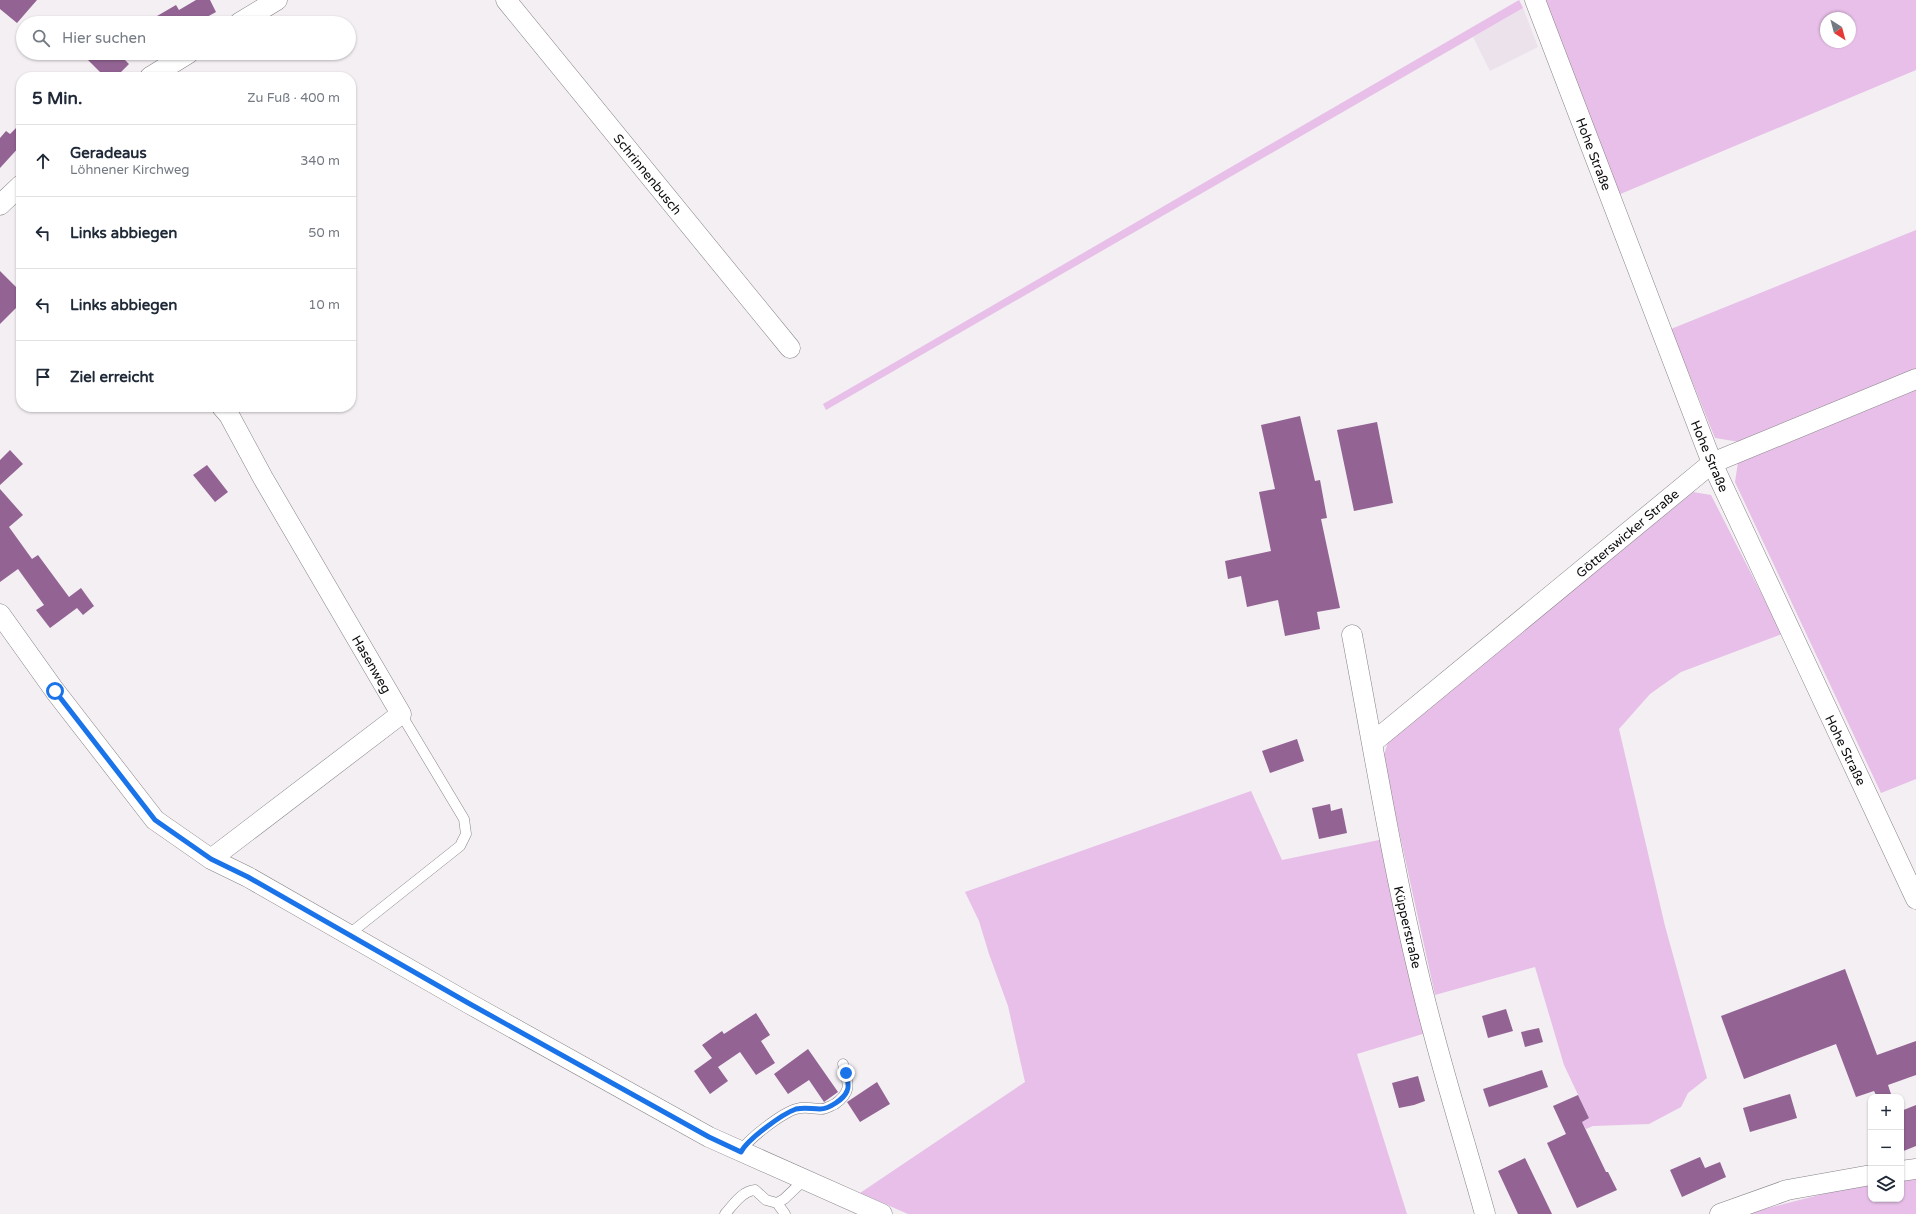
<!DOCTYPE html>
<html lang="de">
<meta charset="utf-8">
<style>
body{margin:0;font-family:"Varela Round",sans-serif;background:#f2f2f3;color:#1f2937}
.controls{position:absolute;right:12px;bottom:12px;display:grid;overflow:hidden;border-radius:8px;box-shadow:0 1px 3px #0004}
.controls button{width:36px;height:36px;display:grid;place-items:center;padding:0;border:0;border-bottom:1px solid #e0e1e3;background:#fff;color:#1f2937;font:20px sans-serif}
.compass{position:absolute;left:1820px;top:12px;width:36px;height:36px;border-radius:50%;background:#fff;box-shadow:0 1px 3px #0004;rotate:144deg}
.stop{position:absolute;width:12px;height:12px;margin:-9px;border:3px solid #1a73e8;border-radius:50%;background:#fff}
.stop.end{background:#1a73e8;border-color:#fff;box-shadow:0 1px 4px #0008}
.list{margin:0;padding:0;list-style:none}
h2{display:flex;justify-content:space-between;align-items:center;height:52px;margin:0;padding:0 16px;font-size:17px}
h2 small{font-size:13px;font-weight:400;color:#747a83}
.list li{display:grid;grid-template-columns:26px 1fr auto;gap:12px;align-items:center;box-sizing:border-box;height:72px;padding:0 16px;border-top:1px solid #e0e1e3}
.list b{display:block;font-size:15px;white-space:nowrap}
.list p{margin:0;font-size:13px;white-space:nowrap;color:#747a83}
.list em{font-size:13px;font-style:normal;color:#747a83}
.icon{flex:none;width:22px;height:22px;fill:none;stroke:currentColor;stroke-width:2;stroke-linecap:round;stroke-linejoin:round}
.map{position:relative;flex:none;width:1916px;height:1214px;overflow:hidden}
.search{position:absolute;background:#fff;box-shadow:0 1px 3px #0004;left:16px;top:16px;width:340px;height:44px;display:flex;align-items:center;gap:10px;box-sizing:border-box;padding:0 14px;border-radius:22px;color:#747a83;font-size:15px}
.panel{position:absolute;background:#fff;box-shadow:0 1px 3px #0004;left:16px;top:72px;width:340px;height:340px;border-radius:16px}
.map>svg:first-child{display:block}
.built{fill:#ece2ec}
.green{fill:#e7bfe8;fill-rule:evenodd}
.building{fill:#926393}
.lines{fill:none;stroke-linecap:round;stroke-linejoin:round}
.lane-casing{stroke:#878387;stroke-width:11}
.street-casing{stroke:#878387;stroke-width:21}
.lane{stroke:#fff;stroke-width:10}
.street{stroke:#fff;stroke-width:20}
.route{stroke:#1a73e8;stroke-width:5}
.labels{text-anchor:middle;stroke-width:3;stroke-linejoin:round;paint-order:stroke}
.street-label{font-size:13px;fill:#0c0b0c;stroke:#fffeff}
</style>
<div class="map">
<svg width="1916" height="1214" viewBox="0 0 1916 1214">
<rect width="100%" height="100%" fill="#f3eff3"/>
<!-- built -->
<path class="built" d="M1523,8L1538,47L1490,71L1473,37Z"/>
<!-- green -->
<path class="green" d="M1519,0L1523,8L826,410L823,404Z
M1543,0H1916V70L1618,195ZM1826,18H1850V42H1826Z
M1916,230V369L1740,442L1715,438L1671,329Z
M1916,388V779L1881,793L1735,482L1738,462Z
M1693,492L1711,495L1782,634L1681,672L1650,694L1619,729L1665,926L1707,1078L1688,1093L1681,1107L1649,1124L1593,1126L1586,1129L1582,1122L1589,1118L1564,1065L1535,967L1435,995L1383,758L1388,742Z
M1251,791L1282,860L1384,839L1426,1033L1357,1054L1407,1214H908L860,1193L1025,1082L1008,1006L989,954L979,921L965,892Z
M1916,1177V1214H1745L1831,1192L1871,1185V1199H1901V1179Z"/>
<!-- building -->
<path class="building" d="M0,0H37L17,23L0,9Z
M196,0H210L216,12L196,23H145L176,5L179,10Z
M81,53H118L129,64L116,77H105Z
M21,123V145L0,168V138L6,131L10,134Z
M0,271L21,292V303L0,324Z
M1300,416L1315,481L1320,480L1327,518L1321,519L1340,608L1317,612L1320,629L1285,636L1278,600L1247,607L1241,576L1228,579L1225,561L1271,551L1259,492L1275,489L1261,425Z
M1377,422L1393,503L1354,511L1337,430Z
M10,450L23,464L0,485V460Z
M207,465L228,492L215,502L193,475Z
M0,489L23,515L9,527L32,559L38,555L69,597L81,588L94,606L83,615L77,608L50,628L36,610L44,605L18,569L0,582Z
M1297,739L1304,761L1270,773L1262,751Z
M1330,804L1331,811L1342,808L1347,833L1319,839L1312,808Z
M1845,969L1877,1055L1916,1041V1075L1888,1085L1892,1097H1877L1874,1091L1856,1097L1836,1044L1744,1079L1721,1016Z
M1506,1009L1513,1031L1488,1038L1482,1016Z
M756,1013L770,1035L761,1041L775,1063L756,1075L740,1052L718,1067L728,1081L710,1094L694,1071L712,1058L702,1045L722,1031L724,1034Z
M1539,1028L1543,1042L1525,1047L1521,1032Z
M808,1049L838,1092L824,1102L809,1080L788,1094L774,1074Z
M1542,1070L1548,1087L1489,1107L1483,1089Z
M1418,1076L1425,1101L1414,1105L1399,1108L1392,1083Z
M877,1082L890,1104L860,1122L847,1102Z
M1790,1094L1797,1118L1750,1132L1743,1108Z
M1578,1095L1589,1118L1582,1122L1606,1172H1608L1617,1190L1577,1208L1547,1143L1566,1134L1553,1106Z
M1916,1105V1146L1901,1152V1111Z
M1700,1157L1705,1168L1720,1162L1726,1177L1682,1197L1670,1170Z
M1525,1158L1552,1214H1518L1498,1171Z"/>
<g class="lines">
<defs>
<path id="lane" d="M348,935L460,846L466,834L464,819L401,714
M741,1151C748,1139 782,1113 796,1109C807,1106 811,1109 821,1109C826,1109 830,1106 835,1104C853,1091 848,1083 843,1064
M777,1203L785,1214
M725,1214C733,1205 742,1191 755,1190L766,1200L777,1203L784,1199L804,1180"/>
<path id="street" d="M506,0L790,348
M1535,0L1712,463L1916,899
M239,23L277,0
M150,77L189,53
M0,205L21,185
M0,614L55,691L155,820L211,859L248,877L470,1004L709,1137L882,1214
M1352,635C1377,767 1398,901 1433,1031C1449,1092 1468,1153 1485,1214
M1372,743L1712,463L1916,379
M211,859L401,714L263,478L229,415L222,407
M1901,1171L1916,1169
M1720,1214L1787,1190L1871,1175"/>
</defs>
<!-- lane casing -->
<use href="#lane" class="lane-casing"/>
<!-- street casing -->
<use href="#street" class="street-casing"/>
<!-- lane -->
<use href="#lane" class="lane"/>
<!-- street -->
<use href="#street" class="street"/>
</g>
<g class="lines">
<!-- route -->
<path class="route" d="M55,691L155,820L211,859L248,877L470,1004L709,1137L741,1152C748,1139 782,1114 796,1109C806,1107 811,1109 820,1109C829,1109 844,1099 847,1091C850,1086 847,1079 846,1073"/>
</g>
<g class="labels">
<!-- street labels -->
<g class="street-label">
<text transform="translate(1594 154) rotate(69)" y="5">Hohe Straße</text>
<text transform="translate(648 174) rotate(51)" y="5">Schrinnenbusch</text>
<text transform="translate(1710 456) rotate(67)" y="5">Hohe Straße</text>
<text transform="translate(1627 533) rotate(-40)" y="5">Götterswicker Straße</text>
<text transform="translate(372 664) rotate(60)" y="5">Hasenweg</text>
<text transform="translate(1846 750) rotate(64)" y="5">Hohe Straße</text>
<text transform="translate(1408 927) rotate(77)" y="5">Küpperstraße</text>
</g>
</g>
</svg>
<div class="controls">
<button>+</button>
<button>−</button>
<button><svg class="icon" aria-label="layers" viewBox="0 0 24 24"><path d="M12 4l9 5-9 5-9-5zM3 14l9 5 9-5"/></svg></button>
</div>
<svg class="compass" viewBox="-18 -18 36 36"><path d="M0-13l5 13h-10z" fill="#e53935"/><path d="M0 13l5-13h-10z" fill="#747a83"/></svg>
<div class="stop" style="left:55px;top:691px"></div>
<div class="stop end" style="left:846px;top:1073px"></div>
<div class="search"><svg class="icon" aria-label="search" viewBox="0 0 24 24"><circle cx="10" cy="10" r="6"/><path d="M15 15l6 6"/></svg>Hier suchen</div>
<section class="panel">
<h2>5 Min.<small>Zu Fuß · 400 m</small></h2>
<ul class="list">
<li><svg class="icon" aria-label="ahead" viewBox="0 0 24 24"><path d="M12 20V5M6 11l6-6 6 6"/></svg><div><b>Geradeaus</b><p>Löhnener Kirchweg</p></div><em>340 m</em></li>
<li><svg class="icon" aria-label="left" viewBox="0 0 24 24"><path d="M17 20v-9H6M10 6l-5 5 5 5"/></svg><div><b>Links abbiegen</b></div><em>50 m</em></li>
<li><svg class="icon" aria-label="left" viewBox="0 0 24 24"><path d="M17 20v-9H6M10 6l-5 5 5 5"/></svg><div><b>Links abbiegen</b></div><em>10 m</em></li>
<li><svg class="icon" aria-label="arrive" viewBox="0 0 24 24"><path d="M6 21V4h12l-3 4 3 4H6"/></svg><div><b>Ziel erreicht</b></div></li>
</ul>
</section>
</div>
